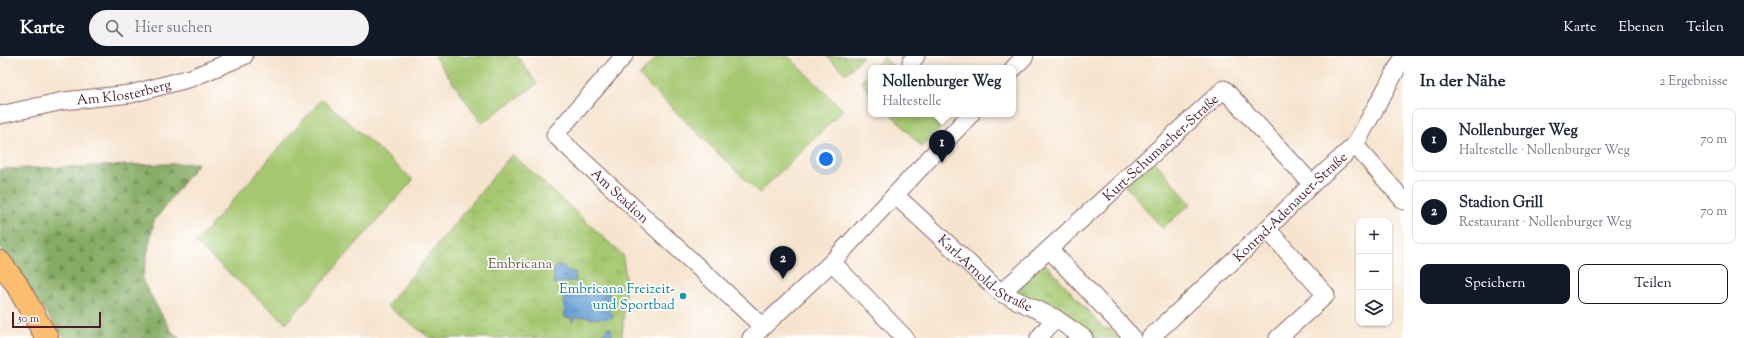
<!DOCTYPE html>
<html lang="de">
<meta charset="utf-8">
<style>
body{margin:0;font-family:"Sorts Mill Goudy",serif;background:#f2f2f3;color:#1f2937}
.controls{position:absolute;right:12px;bottom:12px;display:grid;overflow:hidden;border-radius:8px;box-shadow:0 1px 3px #0004}
.controls button{width:36px;height:36px;display:grid;place-items:center;padding:0;border:0;border-bottom:1px solid #e0e1e3;background:#fff;color:#1f2937;font:20px sans-serif}
.scale{position:absolute;left:12px;bottom:10px;width:89px;box-sizing:border-box;padding-left:4px;border:2px solid #4a1f2b;border-top:0;font-size:11px;line-height:14px;white-space:nowrap;color:#4a1f2b;-webkit-text-stroke:3px #fff;paint-order:stroke}
.you{position:absolute;left:826px;top:103px;width:14px;height:14px;margin:-10px;border:3px solid #fff;border-radius:50%;background:#1a73e8;box-shadow:0 0 0 6px #1a73e833}
.badge{display:grid;place-items:center;width:26px;height:26px;border-radius:50%;background:#111827;color:#fff;font-size:13px;font-weight:700}
.pin{position:absolute;translate:-50% -33px;filter:drop-shadow(0 1px 2px #0008)}
.pin::after{content:'';position:absolute;top:21px;width:14px;height:12px;background:inherit;clip-path:polygon(0 0,100% 0,50% 100%)}
.popup{position:absolute;left:868px;top:9px;width:148px;height:52px;box-sizing:border-box;display:grid;place-content:center;border-radius:8px;background:#fff;filter:drop-shadow(0 1px 3px #0005);font-size:13px;white-space:nowrap;color:#747a83}
.popup b{font-size:15px;color:#1f2937}
.popup::after{content:'';position:absolute;left:50%;top:100%;margin-left:-8px;border:8px solid transparent;border-top-color:#fff}
.list{margin:0;padding:0;list-style:none}
h2{display:flex;justify-content:space-between;align-items:center;height:52px;margin:0;padding:0 16px;font-size:17px}
h2 small{font-size:13px;font-weight:400;color:#747a83}
.list li{display:grid;grid-template-columns:26px 1fr auto;gap:12px;align-items:center;box-sizing:border-box;height:64px;margin:0 8px 8px;padding:0 8px;border:1px solid #e0e1e3;border-radius:8px}
.list b{display:block;font-size:15px;white-space:nowrap}
.list p{margin:0;font-size:13px;white-space:nowrap;color:#747a83}
.list em{font-size:13px;font-style:normal;color:#747a83}
.actions{display:flex;gap:8px;padding:12px 16px}
.actions a{flex:1;padding:9px 0;border:1px solid #111827;border-radius:8px;text-align:center;font-size:14px;color:#111827}
.actions .main{background:#111827;color:#fff}
.icon{flex:none;width:22px;height:22px;fill:none;stroke:currentColor;stroke-width:2;stroke-linecap:round;stroke-linejoin:round}
.map{position:relative;flex:none;width:1404px;height:282px;overflow:hidden}
header{display:flex;align-items:center;gap:24px;box-sizing:border-box;height:56px;padding:0 20px;background:#111827;color:#fff}
header strong{font-size:19px}
nav{display:flex;gap:22px;margin-inline-start:auto;font-size:14px}
.search{width:280px;height:36px;background:#f2f2f3;display:flex;align-items:center;gap:10px;box-sizing:border-box;padding:0 14px;border-radius:22px;color:#747a83;font-size:15px}
main{display:flex}
aside{flex:1;background:#fff}
.map>svg:first-child{display:block}
.grass{fill:url(#grass-tufts);stroke:#78744e}
.forest{fill:url(#forest-firs);stroke:#676647}
.pitch{fill:#a6c871;stroke:#78744e}
.water{fill:url(#water-ripples);stroke:#585e80}
.lines{fill:none;stroke-linecap:round;stroke-linejoin:round}
.minor-casing{stroke:#866464;stroke-width:19}
.major-casing{stroke:#866464;stroke-width:24}
.minor{stroke:#fff;stroke-width:17}
.major{stroke:#fcbd6f;stroke-width:22}
.culture-dot{fill:#0f9aa8;stroke:#fff;stroke-width:1.5}
.labels{text-anchor:middle;stroke-width:3.5;stroke-linejoin:round;paint-order:stroke}
.street-label{font-size:14px;fill:#4a1f2b;stroke:#fff}
.park-label{font-size:14px;fill:#6a5a44;stroke:#fff}
.culture-label{font-size:14px;fill:#0d838f;stroke:#fff;text-anchor:end}
</style>
<header>
<strong>Karte</strong>
<div class="search"><svg class="icon" aria-label="search" viewBox="0 0 24 24"><circle cx="10" cy="10" r="6"/><path d="M15 15l6 6"/></svg>Hier suchen</div>
<nav><a>Karte</a><a>Ebenen</a><a>Teilen</a></nav>
</header>
<main>
<div class="map">
<svg width="1404" height="282" viewBox="0 0 1404 282">
<defs>
<pattern id="grass-tufts" width="24" height="20" patternUnits="userSpaceOnUse"><rect width="24" height="20" fill="#a6c871"/><path d="M3 7l-1-3M5 7V3M7 7l1-3M15 17l-1-3M17 17v-4M19 17l1-3" fill="none" stroke="#90ab62"/></pattern>
<pattern id="forest-firs" width="22" height="20" patternUnits="userSpaceOnUse"><rect width="22" height="20" fill="#84ac63"/><path d="M5 1l3.5 6h-7zM16 11l3.5 6h-7z" fill="#6e8b52"/></pattern>
<pattern id="water-ripples" width="26" height="14" patternUnits="userSpaceOnUse"><rect width="26" height="14" fill="#659ed4"/><path d="M2 4q2-2 4 0t4 0M15 11q2-2 4 0t4 0" fill="none" stroke="#5580ac"/></pattern>
</defs>
<rect width="100%" height="100%" fill="#fff"/>
<filter id="ink" filterUnits="userSpaceOnUse"><feTurbulence type="fractalNoise" baseFrequency=".025" numOctaves="2"/><feDisplacementMap in="SourceGraphic" scale="8" xChannelSelector="R" yChannelSelector="G"/><feConvolveMatrix kernelMatrix="1 2 1 2 8 2 1 2 1" color-interpolation-filters="sRGB"/></filter>
<filter id="wash" filterUnits="userSpaceOnUse"><feTurbulence type="fractalNoise" baseFrequency=".012" numOctaves="4" result="noise"/><feDisplacementMap in="SourceGraphic" scale="16" xChannelSelector="R" yChannelSelector="G"/><feGaussianBlur stdDeviation="0.9" result="paint"/><feColorMatrix in="noise" values="0 0 0 0 0 0 0 0 0 0 0 0 0 0 0 0 0 1.4 0 .05"/><feComposite in="paint" operator="in"/></filter>
<g filter="url(#wash)">
<rect width="100%" height="100%" fill="#f6e4ce"/>
<!-- grass -->
<path class="grass" d="M884,1L894,12H874Z
M871,15V37L860,26Z
M891,58H938L946,66L922,91Z
M512,98L623,199L626,230L622,282H430L387,250Z
M1153,103L1191,148L1162,172L1124,128Z
M1045,207L1103,272L1110,273L1121,282H1094L1063,255L1041,246L1025,241L1019,234L1020,227Z"/>
<!-- forest -->
<path class="forest" d="M198,107L154,165L142,224L171,275L180,282H64L0,192V113Z"/>
<!-- pitch -->
<path class="pitch" d="M434,0H517L537,28L482,67Z
M658,0H788L843,54L759,137L639,20Z
M826,0H863L846,18Z
M322,43L413,124L286,267L195,187Z"/>
<!-- water -->
<path class="water" d="M556,210H564L567,216H575L576,225L554,227V215Z
M609,237L610,258H613V262L590,263L589,261L574,262V266H572V262H565L564,240Z
M607,272H611L612,281L614,282H598V279H603Z"/>
</g>
<g filter="url(#ink)">
<g class="lines">
<defs>
<g id="minor">
<path id="s1" d="M624,0L555,79L763,271"/>
<path d="M911,6L916,0"/>
<path d="M1013,13L1025,0"/>
<path id="s2" d="M0,59L63,45L131,38L191,22L244,0"/>
<path d="M1355,89L1404,145"/>
<path id="s3" d="M895,139L1001,237L1055,262L1084,282"/>
<path d="M1267,173L1326,239L1278,282"/>
<path d="M1049,193L1133,282"/>
<path d="M832,206L905,282"/>
<path id="s4" d="M1001,237L1224,33L1312,128"/>
<path d="M751,282L832,206L971,58"/>
<path d="M1039,282L1055,262"/>
<path id="s5" d="M1150,282L1267,173L1312,128L1355,89L1404,0"/>
</g>
<path id="major" d="M0,206L15,226L47,282"/>
</defs>
<!-- minor casing -->
<use href="#minor" class="minor-casing"/>
<!-- major casing -->
<use href="#major" class="major-casing"/>
<!-- minor -->
<use href="#minor" class="minor"/>
<!-- major -->
<use href="#major" class="major"/>
</g>
</g>
<!-- markers -->
<circle class="culture-dot" cx="683" cy="240" r="4"/>
<g class="labels">
<!-- street labels -->
<g class="street-label">
<text dy="5" stroke="none"><textPath href="#s2" startOffset="126">Am Klosterberg</textPath></text>
<text dy="5" stroke="none"><textPath href="#s4" startOffset="216">Kurt-Schumacher-Straße</textPath></text>
<text dy="5" stroke="none"><textPath href="#s1" startOffset="194">Am Stadion</textPath></text>
<text dy="5" stroke="none"><textPath href="#s5" startOffset="192">Konrad-Adenauer-Straße</textPath></text>
<text dy="5" stroke="none"><textPath href="#s3" startOffset="120">Karl-Arnold-Straße</textPath></text>
</g>
<!-- park labels -->
<g class="park-label">
<text x="520" y="212">Embricana</text>
</g>
<!-- culture labels -->
<g class="culture-label">
<text x="675" y="237">Embricana Freizeit-<tspan x="675" dy="16">und Sportbad</tspan></text>
</g>
</g>
</svg>
<div class="controls">
<button>+</button>
<button>−</button>
<button><svg class="icon" aria-label="layers" viewBox="0 0 24 24"><path d="M12 4l9 5-9 5-9-5zM3 14l9 5 9-5"/></svg></button>
</div>
<div class="scale">50 m</div>
<div class="you"></div>
<div class="pin badge" style="left:942px;top:107px">1</div>
<div class="popup"><b>Nollenburger Weg</b>Haltestelle</div>
<div class="pin badge" style="left:783px;top:223px">2</div>
</div>
<aside>
<h2>In der Nähe<small>2 Ergebnisse</small></h2>
<ul class="list">
<li><span class="badge">1</span><div><b>Nollenburger Weg</b><p>Haltestelle · Nollenburger Weg</p></div><em>70 m</em></li>
<li><span class="badge">2</span><div><b>Stadion Grill</b><p>Restaurant · Nollenburger Weg</p></div><em>70 m</em></li>
</ul>
<div class="actions"><a class="main">Speichern</a><a>Teilen</a></div>
</aside>
</main>
